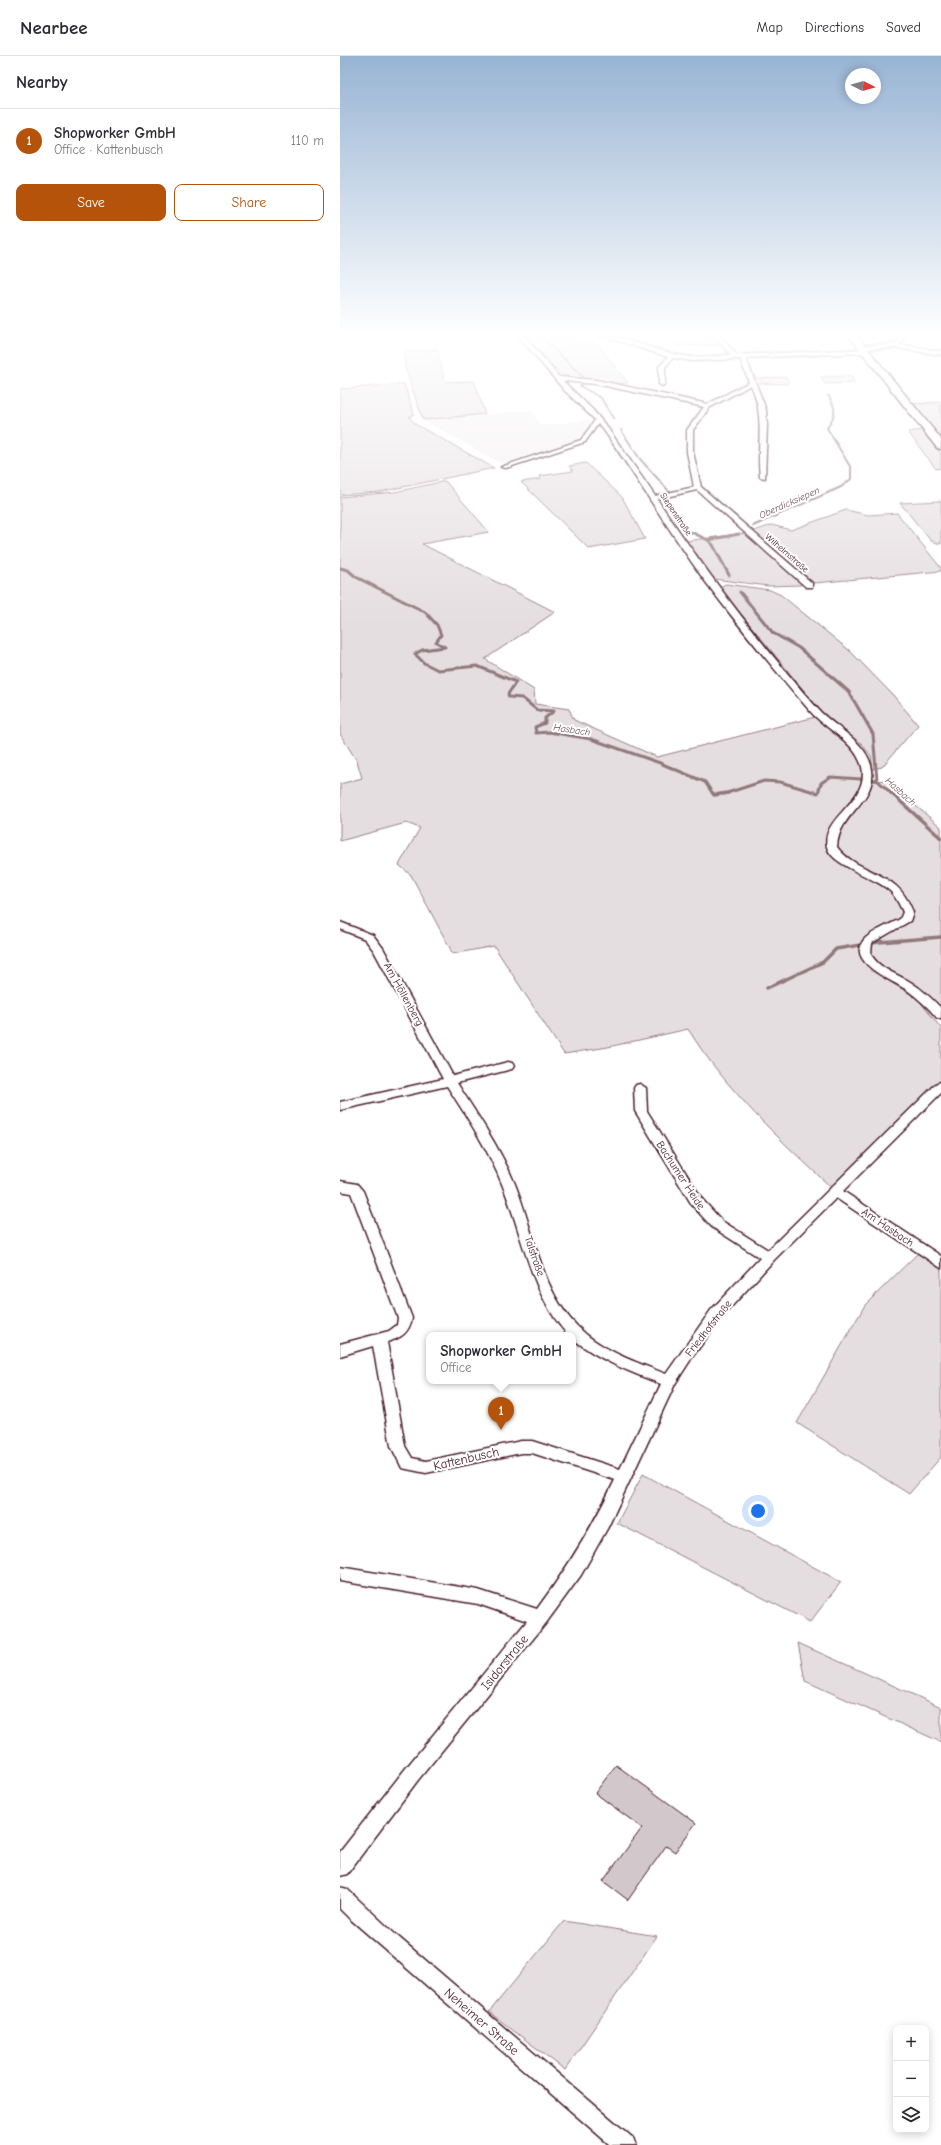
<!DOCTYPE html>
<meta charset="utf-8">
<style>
body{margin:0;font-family:"Comic Neue",sans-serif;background:#f7f7f7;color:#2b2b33}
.controls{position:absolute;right:12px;bottom:12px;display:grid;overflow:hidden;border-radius:8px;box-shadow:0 2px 10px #0003}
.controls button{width:36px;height:36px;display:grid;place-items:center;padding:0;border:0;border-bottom:1px solid #e1e1e2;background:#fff;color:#2b2b33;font:20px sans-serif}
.compass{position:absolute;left:505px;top:12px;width:36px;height:36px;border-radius:50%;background:#fff;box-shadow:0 2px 10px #0003;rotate:96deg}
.you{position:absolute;left:418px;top:1455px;width:14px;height:14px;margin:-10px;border:3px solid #fff;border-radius:50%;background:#1a73e8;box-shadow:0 0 0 6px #1a73e833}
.badge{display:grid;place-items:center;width:26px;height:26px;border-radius:50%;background:#b45309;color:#fff;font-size:13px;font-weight:700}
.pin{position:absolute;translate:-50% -33px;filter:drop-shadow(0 1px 2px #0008)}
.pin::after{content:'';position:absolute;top:21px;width:14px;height:12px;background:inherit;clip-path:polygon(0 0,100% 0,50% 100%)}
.popup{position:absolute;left:86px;top:1276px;width:150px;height:52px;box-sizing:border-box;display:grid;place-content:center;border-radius:8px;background:#fff;filter:drop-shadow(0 1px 3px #0005);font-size:13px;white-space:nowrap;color:#7c7c81}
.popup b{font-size:15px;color:#2b2b33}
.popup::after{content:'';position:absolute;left:50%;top:100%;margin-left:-8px;border:8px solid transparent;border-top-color:#fff}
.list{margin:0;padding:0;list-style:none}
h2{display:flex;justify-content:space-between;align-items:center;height:52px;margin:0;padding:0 16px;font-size:17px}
h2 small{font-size:13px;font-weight:400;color:#7c7c81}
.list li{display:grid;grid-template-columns:26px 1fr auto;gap:12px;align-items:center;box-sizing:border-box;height:64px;padding:0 16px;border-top:1px solid #e1e1e2}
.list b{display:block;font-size:15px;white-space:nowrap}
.list p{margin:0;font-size:13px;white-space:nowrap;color:#7c7c81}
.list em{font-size:13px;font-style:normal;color:#7c7c81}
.actions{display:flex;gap:8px;padding:12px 16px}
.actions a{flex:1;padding:9px 0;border:1px solid #b45309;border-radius:8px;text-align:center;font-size:14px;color:#b45309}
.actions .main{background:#b45309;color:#fff}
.icon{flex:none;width:22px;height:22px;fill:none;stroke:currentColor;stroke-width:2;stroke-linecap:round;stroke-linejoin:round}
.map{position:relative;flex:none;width:601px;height:2089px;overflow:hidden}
header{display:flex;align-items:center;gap:24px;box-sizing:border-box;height:56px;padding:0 20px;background:#fff;border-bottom:1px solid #e1e1e2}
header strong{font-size:19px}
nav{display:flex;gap:22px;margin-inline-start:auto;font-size:14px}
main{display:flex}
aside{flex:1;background:#fff}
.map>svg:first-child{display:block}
.built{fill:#f2eeef}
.green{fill:#e5dee0;stroke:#987e86}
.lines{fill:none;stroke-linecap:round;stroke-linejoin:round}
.stream-far2{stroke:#91787e;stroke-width:2}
.stream-far1{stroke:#91787e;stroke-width:3}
.stream{stroke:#91787e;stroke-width:3.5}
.building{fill:#d2c7cb;stroke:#4a1f2b}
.street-casing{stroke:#4a1f2b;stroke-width:3}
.secondary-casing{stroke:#4a1f2b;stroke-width:3}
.primary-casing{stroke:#4a1f2b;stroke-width:3}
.street{fill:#fff;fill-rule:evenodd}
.secondary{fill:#fff;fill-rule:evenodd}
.primary{fill:#fff;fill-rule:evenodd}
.labels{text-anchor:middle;stroke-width:4;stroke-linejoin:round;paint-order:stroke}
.far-street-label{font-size:9px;fill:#4a1f2b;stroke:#fff}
.far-water-label{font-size:10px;font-style:italic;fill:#74535c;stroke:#fff}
.street-label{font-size:11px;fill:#4a1f2b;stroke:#fff}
.near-street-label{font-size:13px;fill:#4a1f2b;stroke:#fff}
</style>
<header>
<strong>Nearbee</strong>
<nav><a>Map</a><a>Directions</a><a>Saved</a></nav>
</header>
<main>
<aside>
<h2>Nearby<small></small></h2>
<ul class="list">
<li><span class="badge">1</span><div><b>Shopworker GmbH</b><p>Office · Kattenbusch</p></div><em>110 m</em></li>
</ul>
<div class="actions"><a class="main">Save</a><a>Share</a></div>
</aside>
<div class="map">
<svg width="601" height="2089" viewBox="0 0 601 2089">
<rect width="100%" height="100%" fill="#fff"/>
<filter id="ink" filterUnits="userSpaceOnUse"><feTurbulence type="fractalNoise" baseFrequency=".025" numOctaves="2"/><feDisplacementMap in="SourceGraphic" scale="8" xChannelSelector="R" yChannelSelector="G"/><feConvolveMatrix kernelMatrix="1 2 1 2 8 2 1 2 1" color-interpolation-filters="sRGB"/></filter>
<g filter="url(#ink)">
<!-- built -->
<path class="built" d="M191,354L201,370L251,364L246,378L241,383L173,407H161L83,364Z"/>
<!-- green -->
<path class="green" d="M181,276H225L246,287H256L288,327L273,328L222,319Z
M323,276H347L353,278L343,279L347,284L375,281L382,290L336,289Z
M97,293L105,326L134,325L145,358L83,364L65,312L64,296Z
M511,320L515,327L485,328L481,321Z
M446,321L449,327L447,328L416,327L414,322Z
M64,328L74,358L69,361L75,368L154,412L39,436L0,439V333Z
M601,346V383L573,348Z
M583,374L601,398V412L596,413L568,376Z
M246,407L282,441L305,483L249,493L181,426L201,423L199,420L233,415L229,410Z
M105,425L149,476L82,488L215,556L145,603L194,634L195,648L229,653L234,664L317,701L475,661C497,679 527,694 524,727L545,724L601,771V951L569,925L540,909L530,914L577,942L601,972V1024L493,1133C440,1084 386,1034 348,973L268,991L224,998L154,890L113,898L71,819L59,809L80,772L66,767L0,785V728L22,722L17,705L0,678V441L55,436Z
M601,445V488L591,485L560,447Z
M506,454L528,459L557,457L601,512V515L475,527L469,526L411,476L432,469L451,474Z
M405,477L461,526V529L428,530L374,523L346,485Z
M386,528L430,534L441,539L510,595L552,638L578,669L542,711L533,713L531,700L522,688L484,659L379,531Z
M579,1196L601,1209V1401L569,1438L457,1367L525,1249Z
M303,1418L501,1526L470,1566L277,1467Z
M458,1587L601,1651V1686L465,1625Z
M224,1865L317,1880L225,2014L149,1956Z"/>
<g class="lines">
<!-- stream-far2 -->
<path class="stream-far2" d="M196,276L243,321
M243,327L240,330L261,342L273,362
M281,374L300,403L328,434
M328,451L344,472L352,477
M413,470L501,431L511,423V412L487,372C496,359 497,352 488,339"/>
<!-- stream-far1 -->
<path class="stream-far1" d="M351,476L368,484L373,489L389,519
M368,484L399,478
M0,512L8,514L16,521L85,556L97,569L101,579L96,586L105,591L82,594L75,598L84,607L98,614L137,610L176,626L168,638L169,641L182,642L197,654L214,655L205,662V667L195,671L196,677L209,676L251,683L320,707L365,726L373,738
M400,536L433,577L459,592L509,636L533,678L537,724
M384,738L424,725L440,726L478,737L481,727L490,721L537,724L552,738"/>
<!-- stream -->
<path class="stream" d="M373,737L374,739L388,737
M551,737L601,782
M427,932L483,906L496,893L539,886L601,881"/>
</g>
<!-- building -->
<path class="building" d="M276,1709L356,1767L335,1796L326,1790L288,1844L263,1825L302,1772L255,1737Z"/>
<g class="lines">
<defs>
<path id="street" d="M175,276H181L219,321L256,324L368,348L409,326L400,303L352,305L333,302L325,311V328L322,330L319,328V311L328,301L251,276H259L333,298L352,301L391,299L370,276H376L397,299L526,293L529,295L526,297L406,302L426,354L427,369L425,422L420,421C416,386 426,364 411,329L369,352L353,374V396L361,431L472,527V531H466L357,434L317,443C366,516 419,586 477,652C494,672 528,685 532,714C536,747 499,756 497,791C512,811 538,814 556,830C564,837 569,846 573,856L570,865L532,887L531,898C538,913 560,919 572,927C583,934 592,943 601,952V963L597,962C588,951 578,942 567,934C554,925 507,907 523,885C528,877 551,868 560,863L563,856C559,848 556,841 550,835C535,821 492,810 487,791C480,761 530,746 522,711C515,685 486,674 470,655C433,612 396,567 362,521C328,473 297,422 263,373L258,368L245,386L166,412L161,411L241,384L255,364L224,334ZM223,325L256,328L364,351L347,374V396L354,431L315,440L267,371L252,353Z
M562,276H568L558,291H554Z
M0,866L33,879L43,892L113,1020L168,1006L172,1007L174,1010L172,1013L117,1027C138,1060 160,1092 175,1128C194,1174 200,1234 238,1271C262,1295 296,1306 326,1318L371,1254L420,1202L372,1171L352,1149L295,1055L294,1032L296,1029L300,1028L306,1032L307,1055L362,1143L382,1165L428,1194L597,1027L601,1026V1037L503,1135L601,1200V1212L496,1142L434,1204L381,1262L353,1300L335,1328L268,1471L241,1519L206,1567L78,1724L7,1818L0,1820V1796L66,1712L187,1565L138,1548L0,1525V1511L138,1534L197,1553C228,1511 252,1472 275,1424L192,1397H181L86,1417L62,1412L51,1390L33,1290L0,1300V1288L49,1275L57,1269L58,1262L11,1137L0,1135V1125L17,1128L23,1135L72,1262C69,1277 61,1282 47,1286L65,1390L72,1402L86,1405L181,1385H192L280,1413L321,1328C290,1316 259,1304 233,1283V1279H228C190,1237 183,1179 162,1128C148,1093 127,1061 107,1030L0,1054V1046L103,1023L34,895L25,883L0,873Z
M0,1831L7,1833L56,1879L293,2082L296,2089H270L9,1862L0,1853Z"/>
<path id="secondary" d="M556,288L601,295V299L556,292L523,293L519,291L523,289Z"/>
<path id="primary" d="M506,276H514L601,383V393L597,392Z"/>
</defs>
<!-- street casing -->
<use href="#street" class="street-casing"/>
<!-- secondary casing -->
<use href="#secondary" class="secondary-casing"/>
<!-- primary casing -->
<use href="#primary" class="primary-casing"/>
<!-- street -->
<use href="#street" class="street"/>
<!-- secondary -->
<use href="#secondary" class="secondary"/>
<!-- primary -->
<use href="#primary" class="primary"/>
</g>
</g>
<!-- sky -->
<linearGradient id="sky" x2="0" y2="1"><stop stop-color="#98b4d4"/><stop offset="0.49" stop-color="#fff"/><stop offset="1" stop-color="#fff" stop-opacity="0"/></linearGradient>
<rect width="601" height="568" fill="url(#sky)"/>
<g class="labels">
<!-- far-street labels -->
<g class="far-street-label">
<text transform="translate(336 458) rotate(56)" y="3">Siepenstraße</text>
<text transform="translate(447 497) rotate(41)" y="3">Wilhelmstraße</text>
</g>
<!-- far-water labels -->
<g class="far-water-label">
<text transform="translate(449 446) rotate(-24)" y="4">Oberdicksiepen</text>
<text transform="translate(232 673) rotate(8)" y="4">Hasbach</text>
<text transform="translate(561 735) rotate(42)" y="4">Hasbach</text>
</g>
<!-- street labels -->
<g class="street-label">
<text transform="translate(64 938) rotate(61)" y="4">Am Höllenberg</text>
<text transform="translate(341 1119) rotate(57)" y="4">Bachumer Heide</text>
<text transform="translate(548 1171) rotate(34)" y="4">Am Hasbach</text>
<text transform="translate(195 1200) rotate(71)" y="4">Talstraße</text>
<text transform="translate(368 1272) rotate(-52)" y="4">Friedhofstraße</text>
</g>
<!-- near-street labels -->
<g class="near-street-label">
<text transform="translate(126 1402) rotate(-13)" y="5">Kattenbusch</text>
<text transform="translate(164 1606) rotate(-51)" y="5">Isidorstraße</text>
<text transform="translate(142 1965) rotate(41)" y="5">Neheimer Straße</text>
</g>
</g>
</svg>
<div class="controls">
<button>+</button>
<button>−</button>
<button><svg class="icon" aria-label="layers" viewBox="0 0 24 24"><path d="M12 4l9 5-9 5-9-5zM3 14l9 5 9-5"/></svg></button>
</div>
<svg class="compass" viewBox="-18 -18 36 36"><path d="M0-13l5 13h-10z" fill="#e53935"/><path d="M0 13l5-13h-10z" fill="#7c7c81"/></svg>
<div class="you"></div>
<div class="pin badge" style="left:161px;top:1374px">1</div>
<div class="popup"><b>Shopworker GmbH</b>Office</div>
</div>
</main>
